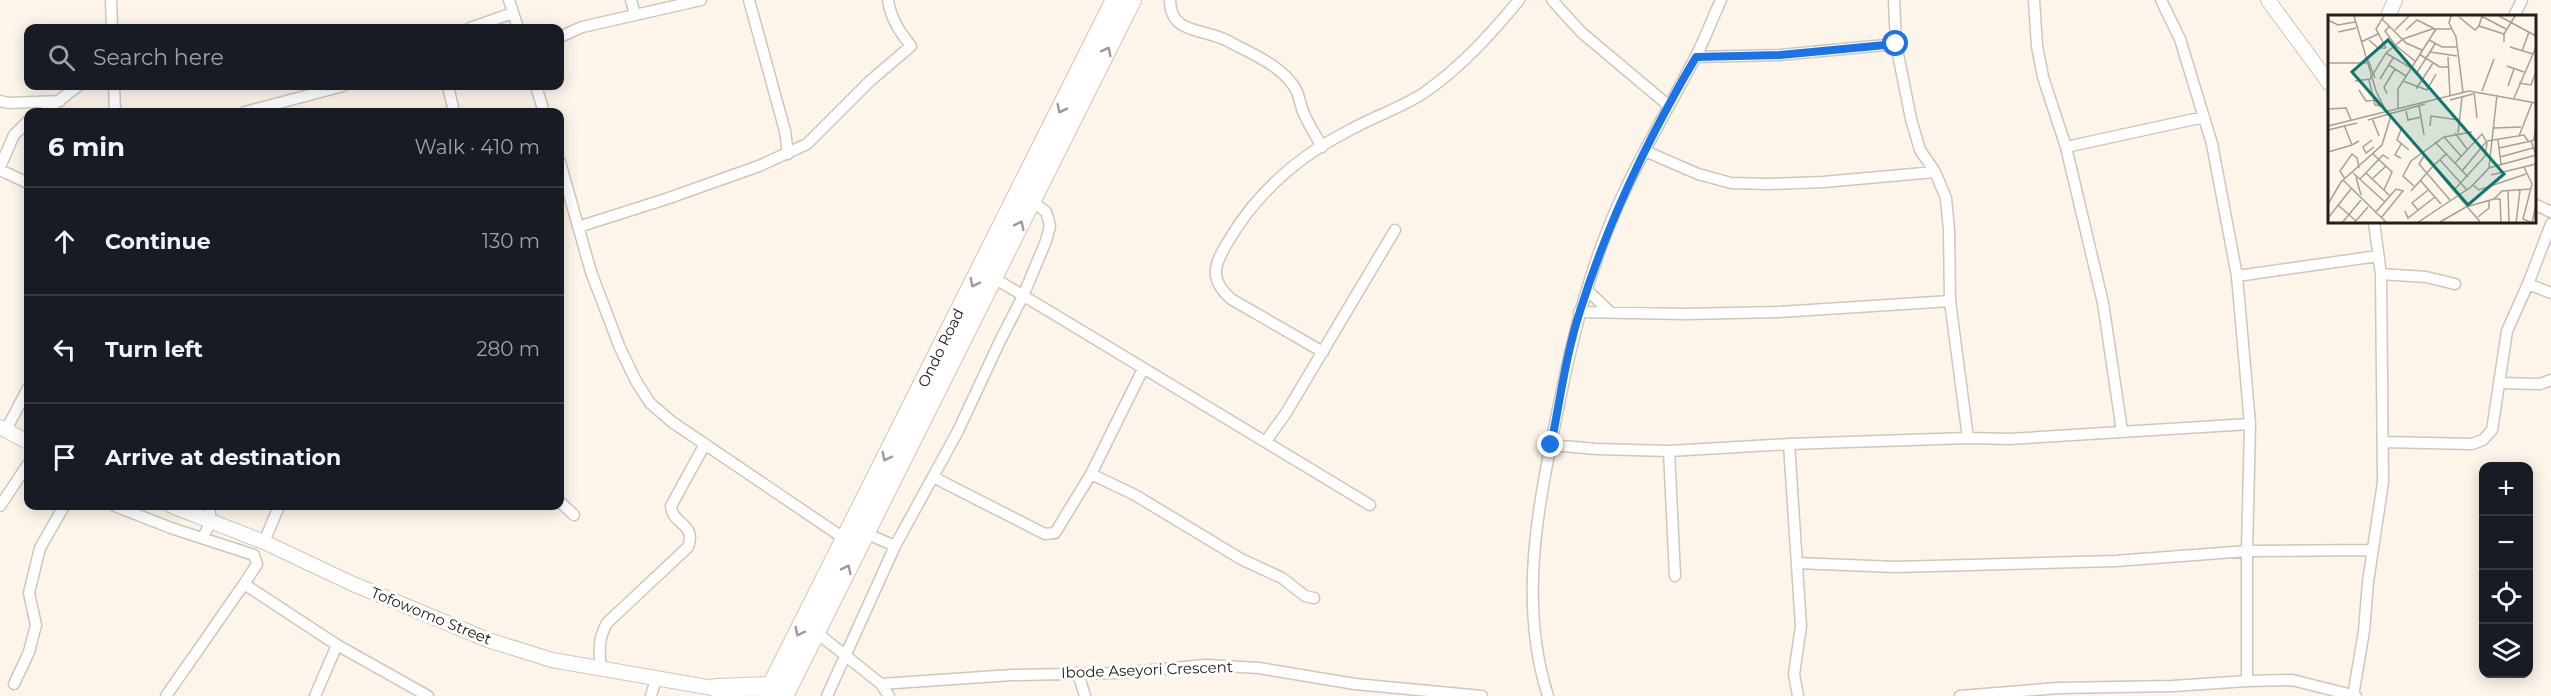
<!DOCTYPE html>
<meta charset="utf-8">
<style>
body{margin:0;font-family:Montserrat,sans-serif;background:#20242c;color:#f1f3f6}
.controls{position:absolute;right:18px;bottom:18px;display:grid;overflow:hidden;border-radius:12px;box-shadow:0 3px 15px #0003}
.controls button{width:54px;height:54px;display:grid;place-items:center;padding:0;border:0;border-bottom:2px solid #363941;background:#171b24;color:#f1f3f6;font:30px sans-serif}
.stop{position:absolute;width:18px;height:18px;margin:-14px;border:4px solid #1a73e8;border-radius:50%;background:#fff}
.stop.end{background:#1a73e8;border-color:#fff;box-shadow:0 2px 6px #0008}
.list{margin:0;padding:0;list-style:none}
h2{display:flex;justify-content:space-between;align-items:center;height:78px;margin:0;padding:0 24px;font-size:26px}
h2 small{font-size:20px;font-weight:400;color:#9ea1a6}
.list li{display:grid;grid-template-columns:39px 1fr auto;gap:18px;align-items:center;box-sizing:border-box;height:108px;padding:0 24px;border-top:2px solid #363941}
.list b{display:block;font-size:22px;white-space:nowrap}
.list em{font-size:20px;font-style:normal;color:#9ea1a6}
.icon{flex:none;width:33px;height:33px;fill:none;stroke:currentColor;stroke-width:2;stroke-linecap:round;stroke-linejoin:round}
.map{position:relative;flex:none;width:2551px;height:696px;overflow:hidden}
.search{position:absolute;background:#171b24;box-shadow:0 3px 15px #0003;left:24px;top:24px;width:540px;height:66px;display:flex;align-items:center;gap:15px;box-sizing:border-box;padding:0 21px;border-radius:12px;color:#9ea1a6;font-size:22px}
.panel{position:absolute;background:#171b24;box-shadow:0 3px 15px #0003;left:24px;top:108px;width:540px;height:402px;border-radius:12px}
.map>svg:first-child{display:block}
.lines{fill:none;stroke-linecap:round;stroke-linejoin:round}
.minor-casing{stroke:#cec7bb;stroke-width:13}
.tertiary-casing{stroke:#cec7bb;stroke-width:16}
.primary-casing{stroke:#cec7bb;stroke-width:20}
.minor{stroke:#fff;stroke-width:10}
.tertiary{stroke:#fff;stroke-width:14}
.primary{stroke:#fff;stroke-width:18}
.oneway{stroke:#9c9b99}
.route{stroke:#1a73e8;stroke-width:8}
.labels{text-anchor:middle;stroke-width:6;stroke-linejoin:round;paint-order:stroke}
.street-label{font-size:15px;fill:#23201c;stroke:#fff}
.inset-road{fill:none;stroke:#a6a097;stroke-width:1.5}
.view{fill:#0f766e;fill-opacity:0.15;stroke:#0f766e;stroke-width:3}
.inset-edge{fill:none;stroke:#23201c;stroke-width:3}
</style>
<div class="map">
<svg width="2551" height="696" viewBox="0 0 2551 696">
<rect width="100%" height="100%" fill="#fdf5e9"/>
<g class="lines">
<defs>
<path id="minor" d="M111,0L112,28
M509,0L518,28
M631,0L635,14
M749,0L785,131L788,154
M1170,0C1170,35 1204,28 1228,41C1250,53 1281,65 1295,88C1300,96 1300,106 1304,114C1309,125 1316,136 1322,147
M1552,0L1581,32L1669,106
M1894,0L1896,44L1911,119L1920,150L1935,172L1946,198L1949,230L1950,301L1968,438
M2034,0L2037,46L2043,77L2066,147L2103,303L2122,431
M2161,0L2180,39L2212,144L2237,276L2250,424L2247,551V681
M2514,16L2522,0
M470,28L513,13
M560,37L582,27L701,0
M1696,57L1780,55L1896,44
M114,86L115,112
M448,86L454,112
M536,86L544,112
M0,101L9,103L60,101
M44,112L78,86
M245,112L343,86
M2066,147L2204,117
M1645,151L1698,174L1731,183L1768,184L1823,182L1935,172
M560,162L591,272L620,348L636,381L650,403L672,422L845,539
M0,167L14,135L28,121
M0,170L28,183
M2534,204L2551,212
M578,227L666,199L759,166L807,144L870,81L911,46C899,31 891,19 888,0
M2381,274L2426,277L2455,284
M2237,276L2378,256
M994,278L1370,505
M2528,284L2551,293
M1587,290L1610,312
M1579,312L1685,314L1779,312L1950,301
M1323,352L1231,299C1208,278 1214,265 1229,240C1257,193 1299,156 1348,131C1372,117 1402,108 1425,92C1461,67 1491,34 1519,0
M2499,383L2540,384L2551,380
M6,430L28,388
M1266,441L1286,413L1395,230
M2384,442L2472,444L2483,440L2492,430L2507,331L2528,284L2551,224
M1789,444L1801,626L1794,674L1798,696
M1551,445L1597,449L1669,451L1789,444L1968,438L2009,439L2250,424
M1669,451L1675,576
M1091,474L1135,495L1241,559L1282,578L1305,596L1314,598
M933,477L1045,534L1055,533L1091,474L1143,369
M560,502L574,515
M0,506L28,464
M115,506L171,528L254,555L257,564L244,584L166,696
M865,533L895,546
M203,537L211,522L209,506
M264,542L279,506
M1797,563L1896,567L2115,561L2247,551L2372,550
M244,584L337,645L428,696
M816,632L881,684L889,696
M601,669C599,651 598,639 607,623L688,547C697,523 672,525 671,506L705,444
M1078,673L1085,696
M14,684L29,652L36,625L29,593L40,548L64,506
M881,684L1012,675L1119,673L1206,665L1259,668L1355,684L1482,696
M315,696L337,645
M651,696L656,679
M827,696L895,546L958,431L999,343L1023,296L1046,241L1050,226L1048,218L1046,212L1032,201
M1548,696C1518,603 1538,507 1557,414C1572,338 1591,260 1625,190C1646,145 1672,102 1695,58C1705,39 1712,19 1721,0
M1960,696L2058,688L2173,686L2247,681L2292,680L2356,696
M2353,696L2364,631L2368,582L2383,482L2381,274L2374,222"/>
<path id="tertiary" d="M2268,0L2329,83
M2388,16L2395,0
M0,427L28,442
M172,506L264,542L353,584L488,640L552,660L724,690"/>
<path id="primary" d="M716,688L771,686
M766,696L1115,0
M784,696L1132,0"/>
</defs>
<!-- minor casing -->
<use href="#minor" class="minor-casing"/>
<!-- tertiary casing -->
<use href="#tertiary" class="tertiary-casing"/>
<!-- primary casing -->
<use href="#primary" class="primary-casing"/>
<!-- minor -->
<use href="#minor" class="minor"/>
<!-- tertiary -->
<use href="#tertiary" class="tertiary"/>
<!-- primary -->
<use href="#primary" class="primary"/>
</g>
<!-- one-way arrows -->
<defs><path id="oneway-chevron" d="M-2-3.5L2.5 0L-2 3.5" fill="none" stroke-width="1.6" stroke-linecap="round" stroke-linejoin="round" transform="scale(1.5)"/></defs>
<g class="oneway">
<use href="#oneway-chevron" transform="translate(1107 51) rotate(-63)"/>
<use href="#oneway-chevron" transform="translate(1061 109) rotate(116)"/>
<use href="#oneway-chevron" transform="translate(1020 225) rotate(-64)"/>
<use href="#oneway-chevron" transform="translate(974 283) rotate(117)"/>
<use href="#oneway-chevron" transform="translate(886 457) rotate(117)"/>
<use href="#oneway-chevron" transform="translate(847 569) rotate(-64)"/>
<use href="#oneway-chevron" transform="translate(799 632) rotate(117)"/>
</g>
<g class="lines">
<!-- route -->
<path class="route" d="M1551,445C1560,400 1566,354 1580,311C1608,221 1648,138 1696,57L1780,55L1896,44"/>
</g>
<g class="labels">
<!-- street labels -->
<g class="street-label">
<text transform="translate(941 348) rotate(-64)" y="5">Ondo Road</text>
<text transform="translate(431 616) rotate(22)" y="5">Tofowomo Street</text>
<text transform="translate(1147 670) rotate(-2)" y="5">Ibode Aseyori Crescent</text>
</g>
</g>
<!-- overview -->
<g transform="translate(2328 15)">
<rect width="208" height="208" fill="#fdf5e9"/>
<path class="inset-road" d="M26,1L48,76L58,96M56,1L54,4L78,28L94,35M123,1L121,8L128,22L135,77M153,1L178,14M154,1L151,11L176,19M171,1L208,21M131,2L147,15L151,11M54,4L48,14L58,33M0,5L10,10L27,7M62,11L57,16L67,30M67,15L81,1M78,15L89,5L107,14M10,17L28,13M41,25L50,33H58M101,25L114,32H129M33,27L50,19M176,27V19L187,1M67,30L87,46M182,32L205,39M194,36L201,17M102,37L129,41M58,38L83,53M91,39L112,52H120M120,42L122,81M40,45L47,63M0,48H39M61,50L78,61M179,51L196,57M88,59L107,29M52,64L65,43M41,65L47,90L54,91M27,66L42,64L58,38L75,24L104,14H123M75,66L99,75L108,59M191,68L203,70L207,59M180,71L186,54M88,74L105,48M31,75L38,86L47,85L52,92M154,76L166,44M146,77L149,103M59,79L56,72L67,54M186,83L208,32M122,85L145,79M91,91L96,120M70,93V74L108,14M0,94L18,93L23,105M78,96L80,105L93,102M44,103L51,121M64,103L105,151L83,176M40,105L97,89M16,110L24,130L31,126M0,111L141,76L208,88M102,111L103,101L131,105M74,112L69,125L81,135M166,113L193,112M0,115L29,108M127,118L139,134M130,118L134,82M191,121L204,88M116,122L133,141M44,125L35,132L38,138L46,132M170,125L173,149M206,125L208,106M159,126L196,120L200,126M107,127L140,162M171,133L203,126M0,137L24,130M45,139L64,157L56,175M118,139L105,151L153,208M208,140L203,126L208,124M96,141L91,149L122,185M172,142L205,133M73,143L67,140L73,129M112,145L139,175M127,148L154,119L159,128L157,141L127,174M161,152L169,80M196,152L204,169L195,204L204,208M134,156L158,127M25,158L57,187M38,158L62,181M163,160L208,149M28,162L33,180M17,164L12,156L24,139L29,143L31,153M32,164L55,140L61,144M44,164L58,151M15,165L59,208M92,165L113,189M145,170L151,175L198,159M86,171L75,161L83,146L116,122L144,117M180,175L181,208M167,184H172L173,208M0,189L13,167L54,130L64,97M10,190L28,206M90,195L84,188L100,175M77,196L80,203L107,182M47,198L68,174L75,176L53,203M150,202L161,193V186M0,203L23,174M112,207L138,192L166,184L174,176L203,174M14,208L33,185M26,208L40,192M89,208L143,172L161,153L208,140M188,208L192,175M204,208L208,190"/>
<path class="view" d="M60,25L176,159L140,190L24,57Z"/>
<rect width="208" height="208" class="inset-edge"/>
</g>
</svg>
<div class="controls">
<button>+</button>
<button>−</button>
<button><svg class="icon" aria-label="locate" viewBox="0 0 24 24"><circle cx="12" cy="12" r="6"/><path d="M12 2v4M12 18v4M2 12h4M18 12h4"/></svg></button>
<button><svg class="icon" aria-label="layers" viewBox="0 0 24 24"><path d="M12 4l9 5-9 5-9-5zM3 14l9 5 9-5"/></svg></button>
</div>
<div class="stop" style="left:1896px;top:44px"></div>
<div class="stop end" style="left:1551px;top:445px"></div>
<div class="search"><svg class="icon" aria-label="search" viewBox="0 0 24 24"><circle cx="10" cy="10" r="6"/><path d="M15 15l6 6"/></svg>Search here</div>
<section class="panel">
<h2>6 min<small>Walk · 410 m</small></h2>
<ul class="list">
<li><svg class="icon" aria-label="ahead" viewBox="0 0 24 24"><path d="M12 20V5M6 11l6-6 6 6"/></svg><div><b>Continue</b></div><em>130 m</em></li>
<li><svg class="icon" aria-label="left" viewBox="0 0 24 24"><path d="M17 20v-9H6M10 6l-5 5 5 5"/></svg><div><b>Turn left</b></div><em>280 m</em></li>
<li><svg class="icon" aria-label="arrive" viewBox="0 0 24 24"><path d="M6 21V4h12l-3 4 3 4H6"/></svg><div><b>Arrive at destination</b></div></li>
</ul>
</section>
</div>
